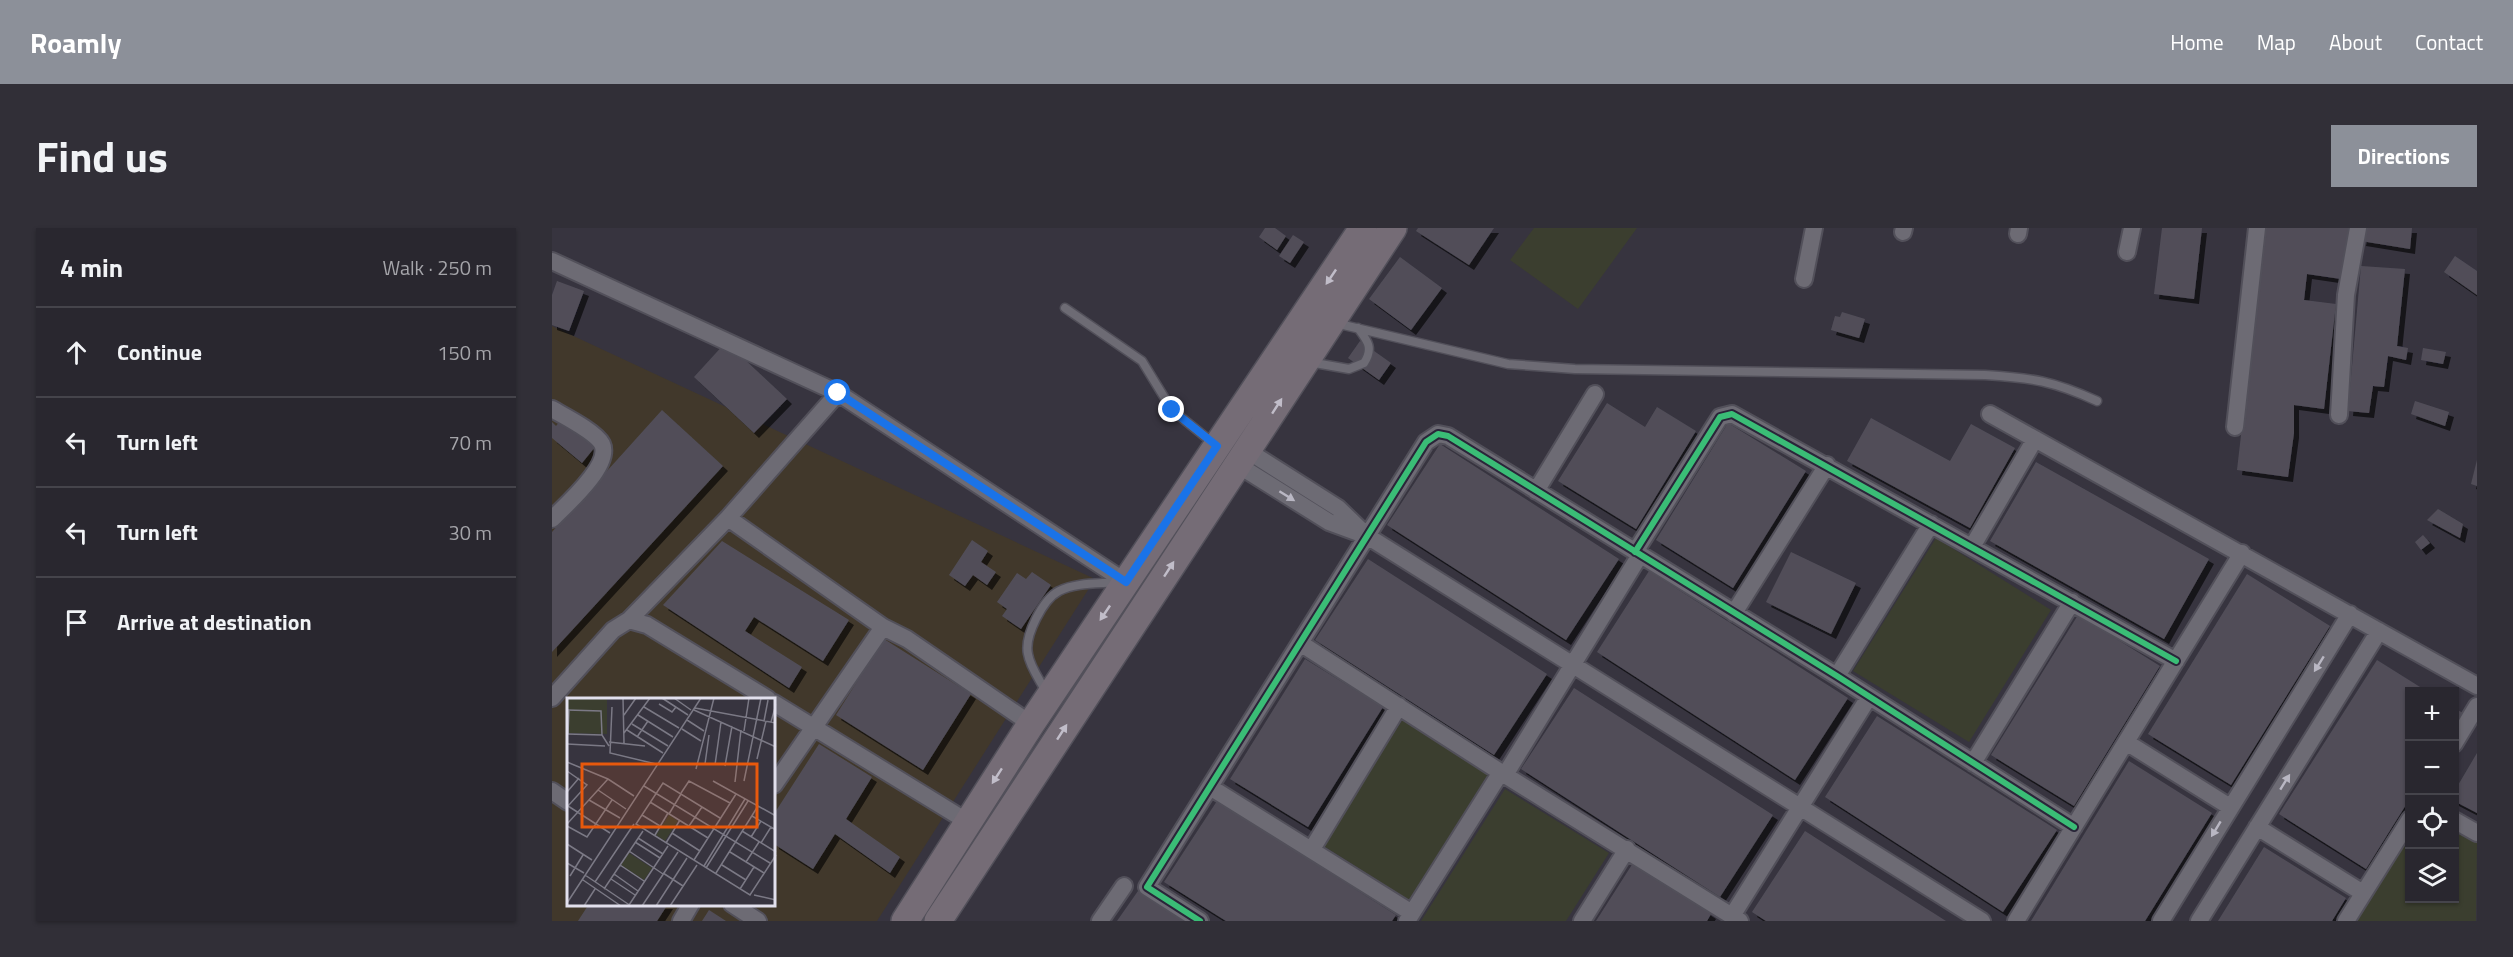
<!DOCTYPE html>
<meta charset="utf-8">
<style>
body{margin:0;font-family:"Titillium Web",sans-serif;background:#312f37;color:#f1f3f6}
.controls{position:absolute;right:18px;bottom:18px;display:grid;overflow:hidden;border-radius:0px;box-shadow:0 2px 4px #0004}
.controls button{width:54px;height:54px;display:grid;place-items:center;padding:0;border:0;border-bottom:2px solid #45444b;background:#29272f;color:#f1f3f6;font:30px sans-serif}
.stop{position:absolute;width:18px;height:18px;margin:-14px;border:4px solid #1a73e8;border-radius:50%;background:#fff}
.stop.end{background:#1a73e8;border-color:#fff;box-shadow:0 2px 6px #0008}
.list{margin:0;padding:0;list-style:none}
h2{display:flex;justify-content:space-between;align-items:center;height:78px;margin:0;padding:0 24px;font-size:26px}
h2 small{font-size:20px;font-weight:400;color:#a5a5aa}
.list li{display:grid;grid-template-columns:39px 1fr auto;gap:18px;align-items:center;box-sizing:border-box;height:90px;padding:0 24px;border-top:2px solid #45444b}
.list b{display:block;font-size:22px;white-space:nowrap}
.list em{font-size:20px;font-style:normal;color:#a5a5aa}
.icon{flex:none;width:33px;height:33px;fill:none;stroke:currentColor;stroke-width:2;stroke-linecap:round;stroke-linejoin:round}
.map{position:relative;flex:none;width:1925px;height:693px;overflow:hidden;border-radius:0px}
header{display:flex;align-items:center;gap:36px;box-sizing:border-box;height:84px;padding:0 30px;background:#8c9099;color:#fff}
header strong{font-size:28px}
nav{display:flex;gap:33px;margin-inline-start:auto;font-size:21px}
.intro{display:flex;align-items:center;justify-content:space-between;box-sizing:border-box;height:144px;padding:0 36px}
h1{margin:0;font-size:42px}
.button{padding:15px 27px;border-radius:0px;background:#8c9099;color:#fff;font-size:21px;font-weight:700}
main{display:flex;gap:36px;padding:0 36px}
aside{flex:1;background:#29272f;border-radius:0px;box-shadow:0 2px 4px #0004}
.map>svg:first-child{display:block}
.industrial{fill:#41382b;fill-rule:evenodd}
.green{fill:#3b3e2f}
.building{fill:#514e59;filter:url(#shadow)}
.lines{fill:none;stroke-linecap:round;stroke-linejoin:round}
.service-casing{stroke:#52505a;stroke-width:11}
.minor-casing{stroke:#52505a;stroke-width:20}
.primary-casing{stroke:#52505a;stroke-width:30}
.service{stroke:#6d6b74;stroke-width:8}
.minor{stroke:#6d6b74;stroke-width:16}
.primary{stroke:#756c76;stroke-width:27}
.cycleway-casing{stroke:#2a2539;stroke-width:10}
.cycleway{stroke:#3abd76;stroke-width:6}
.oneway{fill:#c1bdc9}
.oneway2{fill:#b9b7c3}
.route{stroke:#1a73e8;stroke-width:8}
.inset-road{fill:none;stroke:#7b7985;stroke-width:1.5}
.view{fill:#e8590c;fill-opacity:0.15;stroke:#e8590c;stroke-width:3}
.inset-edge{fill:none;stroke:#e2e0ed;stroke-width:3}
</style>
<header>
<strong>Roamly</strong>
<nav><a>Home</a><a>Map</a><a>About</a><a>Contact</a></nav>
</header>
<div class="intro"><h1>Find us</h1><a class="button">Directions</a></div>
<main>
<aside>
<h2>4 min<small>Walk · 250 m</small></h2>
<ul class="list">
<li><svg class="icon" aria-label="ahead" viewBox="0 0 24 24"><path d="M12 20V5M6 11l6-6 6 6"/></svg><div><b>Continue</b></div><em>150 m</em></li>
<li><svg class="icon" aria-label="left" viewBox="0 0 24 24"><path d="M17 20v-9H6M10 6l-5 5 5 5"/></svg><div><b>Turn left</b></div><em>70 m</em></li>
<li><svg class="icon" aria-label="left" viewBox="0 0 24 24"><path d="M17 20v-9H6M10 6l-5 5 5 5"/></svg><div><b>Turn left</b></div><em>30 m</em></li>
<li><svg class="icon" aria-label="arrive" viewBox="0 0 24 24"><path d="M6 21V4h12l-3 4 3 4H6"/></svg><div><b>Arrive at destination</b></div></li>
</ul>
</aside>
<div class="map">
<svg width="1925" height="693" viewBox="0 0 1925 693">
<defs>
<filter id="shadow"><feDropShadow dx="5" dy="5" stdDeviation="0" flood-color="#0009"/></filter>
</defs>
<rect width="100%" height="100%" fill="#37343f"/>
<!-- industrial -->
<path class="industrial" d="M0,98L543,351L325,693H0ZM16,471H222V676H16Z"/>
<!-- green -->
<path class="green" d="M982,0H1085L1026,81L958,32Z
M1384,310L1499,382L1417,514L1301,443Z
M851,491L937,545L857,672L770,617Z
M953,561L1057,625L1014,693H869Z
M1903,601L1925,614L1924,693H1802L1857,604L1858,670H1902Z"/>
<!-- building -->
<path class="building" d="M713,0H723L734,8L725,22L707,9Z
M866,0H942L917,37L864,3Z
M1610,0H1650L1642,71L1602,66Z
M1713,0H1797L1789,51L1755,46L1752,72L1784,76L1772,181L1742,177V205L1736,249L1685,242Z
M1812,0H1860L1858,21L1809,13Z
M741,7L752,14L738,35L727,28Z
M1903,28L1925,43V67L1892,44Z
M848,29L890,60L859,102L817,71Z
M1809,38L1853,41L1845,118L1856,120L1854,132L1836,128L1832,159L1821,158L1817,185L1796,183Z
M5,53L32,63L17,103L0,97V67Z
M1290,84L1313,91L1307,110L1279,102L1283,88L1288,89Z
M808,113L839,135L827,152L796,130Z
M174,114L235,171L202,205L142,149Z
M1871,120L1894,124L1891,136L1869,132Z
M1863,173L1897,184L1893,198L1859,186Z
M1055,175L1093,199L1105,179L1144,203L1084,301L1006,253Z
M110,182L171,238L0,424V304Z
M1319,190L1398,233L1419,196L1463,220L1418,300L1295,233Z
M10,191L43,219L30,235L0,210V194L4,198Z
M1176,195L1254,243L1181,360L1104,312Z
M888,216L1067,331L1014,412L835,297Z
M1925,232V258L1919,256Z
M1484,234L1657,331L1612,411L1438,313Z
M1886,281L1911,296L1908,310L1875,292Z
M1871,307L1878,315L1869,322L1863,314Z
M420,312L436,323L429,334L444,344L435,357L421,347L413,358L397,347Z
M170,313L297,392L271,433L202,389L193,403L250,439L237,460L111,377Z
M1239,324L1304,355L1279,406L1214,374Z
M816,331L995,446L942,527L763,412Z
M1097,343L1296,470L1243,552L1045,424Z
M480,344L499,357L469,401L450,388L455,381L445,374L465,345L474,351Z
M1695,346L1778,398L1679,557L1596,506Z
M1526,387L1608,438L1522,578L1439,527Z
M332,411L419,466L371,542L284,487Z
M753,431L831,479L756,599L678,551Z
M1825,432L1876,464H1857V572L1814,641L1727,586Z
M1022,460L1221,587L1168,669L969,541Z
M1902,480L1911,485L1902,499Z
M1325,488L1505,602L1451,684L1273,569Z
M267,516L320,549L294,591L348,629L338,645L283,606L261,641L222,616V586Z
M1925,525V585L1902,573V564Z
M1577,533L1660,585L1598,685L1593,693H1479Z
M665,573L844,687L840,693H674L612,654Z
M1253,603L1312,641L1394,693H1214L1200,684Z
M1712,619L1794,670L1780,693H1666Z
M1081,635L1159,686L1155,693H1044Z
M586,663L631,693H565Z
M37,676H116L105,693H26Z
M157,682L174,693H150Z"/>
<g class="lines">
<defs>
<path id="service" d="M513,80L590,133L620,182L661,215
M783,95L956,136L1023,141L1433,147C1481,150 1501,153 1545,173
M757,134L797,141L812,135C822,120 815,112 806,100
M494,464C488,452 478,439 476,426C472,408 491,371 507,363C524,354 549,356 567,354"/>
<path id="minor" d="M1351,4L1352,0
M1466,6L1467,0
M1575,24L1580,0
M0,33L286,165L574,354
M1252,51L1262,0
M0,181C12,188 44,204 50,216C60,237 14,277 0,291
M1438,186L1925,458
M1787,187L1794,67L1806,0
M1683,199L1705,0
M696,223L786,280L814,307
M686,237L777,294L815,308L1430,693
M984,263L1043,166
M176,290L331,399L355,411L479,496
M1420,319L1483,211
M1083,324L1168,189L1180,186L1624,433
M1182,385L1275,237
M77,392L95,397L216,471
M748,415L953,547L1188,693
M1285,448L1379,296
M0,470L61,402L77,392L176,290L286,165
M222,475L416,594
M1574,514L1678,579
M1902,516L1925,478
M1421,535L1520,374
M953,547L1088,327
M222,557L331,399
M658,559L860,685
M0,563L16,574
M1902,592L1925,605
M1705,599L1811,665
M760,621L847,478
M180,676L206,693
M1180,688L1317,469
M129,693L139,676
M548,693L572,658
M648,693L595,659L874,214L886,206L896,208L1285,448L1522,599
M855,693L949,544
M1030,693L1075,621
M1464,693L1690,325
M1609,693L1798,386
M1647,693L1827,403
M1794,693L1858,591"/>
<path id="primary" d="M353,693L479,496L811,0
M386,693L841,0"/>
</defs>
<!-- service casing -->
<use href="#service" class="service-casing"/>
<!-- minor casing -->
<use href="#minor" class="minor-casing"/>
<!-- primary casing -->
<use href="#primary" class="primary-casing"/>
<!-- service -->
<use href="#service" class="service"/>
<!-- minor -->
<use href="#minor" class="minor"/>
<!-- primary -->
<use href="#primary" class="primary"/>
<defs>
<path id="cycleway" d="M1083,324L1168,189L1180,186L1624,433
M648,693L595,659L874,214L886,206L896,208L1285,448L1522,599"/>
</defs>
<!-- cycleway casing -->
<use href="#cycleway" class="cycleway-casing"/>
<!-- cycleway -->
<use href="#cycleway" class="cycleway"/>
</g>
<!-- one-way arrows -->
<defs><path id="oneway-solid" d="M-6-.8H1V-3.2L6.5 0L1 3.2V.8H-6Z" transform="scale(1.5)"/></defs>
<g class="oneway">
<use href="#oneway-solid" transform="translate(779 49) rotate(124)"/>
<use href="#oneway-solid" transform="translate(725 178) rotate(-57)"/>
<use href="#oneway-solid" transform="translate(617 341) rotate(-57)"/>
<use href="#oneway-solid" transform="translate(553 385) rotate(124)"/>
<use href="#oneway-solid" transform="translate(510 504) rotate(-57)"/>
<use href="#oneway-solid" transform="translate(445 548) rotate(123)"/>
</g>
<g class="oneway2">
<use href="#oneway-solid" transform="translate(735 268) rotate(32)"/>
<use href="#oneway-solid" transform="translate(1767 436) rotate(122)"/>
<use href="#oneway-solid" transform="translate(1733 554) rotate(-58)"/>
<use href="#oneway-solid" transform="translate(1664 601) rotate(121)"/>
</g>
<g class="lines">
<!-- route -->
<path class="route" d="M286,165L574,354L665,218L620,182"/>
</g>
<!-- overview -->
<g transform="translate(15 470)">
<rect width="208" height="208" fill="#37343f"/>
<path d="M0,0H40V36L0,35ZM102,117L111,123L98,143L89,137ZM62,155L85,170L77,182L54,167Z" fill="#3b3e2f"/>
<path class="inset-road" d="M56,0L57,45M95,0L121,17M107,0L124,12M92,6L105,14L109,9M45,9L43,55L89,66M77,9L112,30M128,10L209,25M0,12L34,13L35,37M127,12L209,49M57,17L69,0M71,17L106,39M120,22L137,33M197,23L201,2M204,24L209,6M65,26L101,48M115,31L134,43M60,32L96,55M177,33L182,0M57,35L83,0M0,36L35,37L42,48M1,36L2,12M70,39L81,23M42,44L78,48M0,46L38,48M190,61L199,23M0,64L41,81L67,98M138,66L142,37M148,67L154,24M158,68L165,28M129,71L147,0M0,73L20,87L1,108M146,83L209,118M177,83L194,0M168,84L174,32M77,88L203,165M31,92L59,111M0,94L12,80M114,95L122,83L163,105M22,102L53,120M83,104L141,140M1,108L43,135M102,116L114,96M75,117L93,128M185,118L209,132M153,120L96,85L69,126L183,197L209,157M0,126L41,81M0,128L20,139L45,102M122,128L135,109M175,133L209,154M105,135L133,153M88,137L101,115M184,139L194,123M71,140L96,156M68,144L93,160M99,145L113,122M194,145L204,129M0,146L25,162M62,153L96,176M163,154L197,175M127,162L169,96M179,164L192,144M0,165L17,175M53,167L77,183M155,167L179,182M137,168L178,101M139,170L181,103M96,175L116,188M149,175L191,108M47,176L71,193M18,177L64,208M3,178L16,157M44,181L68,197M16,182L54,208M28,184L67,126M37,191L76,133M173,191L187,169M187,197L209,202M0,205L134,0M62,207L101,148M17,208L28,191M75,208L111,154M89,208L120,160M103,208L130,167"/>
<path class="view" d="M15,66H190V129H15Z"/>
<rect width="208" height="208" class="inset-edge"/>
</g>
</svg>
<div class="controls">
<button>+</button>
<button>−</button>
<button><svg class="icon" aria-label="locate" viewBox="0 0 24 24"><circle cx="12" cy="12" r="6"/><path d="M12 2v4M12 18v4M2 12h4M18 12h4"/></svg></button>
<button><svg class="icon" aria-label="layers" viewBox="0 0 24 24"><path d="M12 4l9 5-9 5-9-5zM3 14l9 5 9-5"/></svg></button>
</div>
<div class="stop" style="left:286px;top:165px"></div>
<div class="stop end" style="left:620px;top:182px"></div>
</div>
</main>
